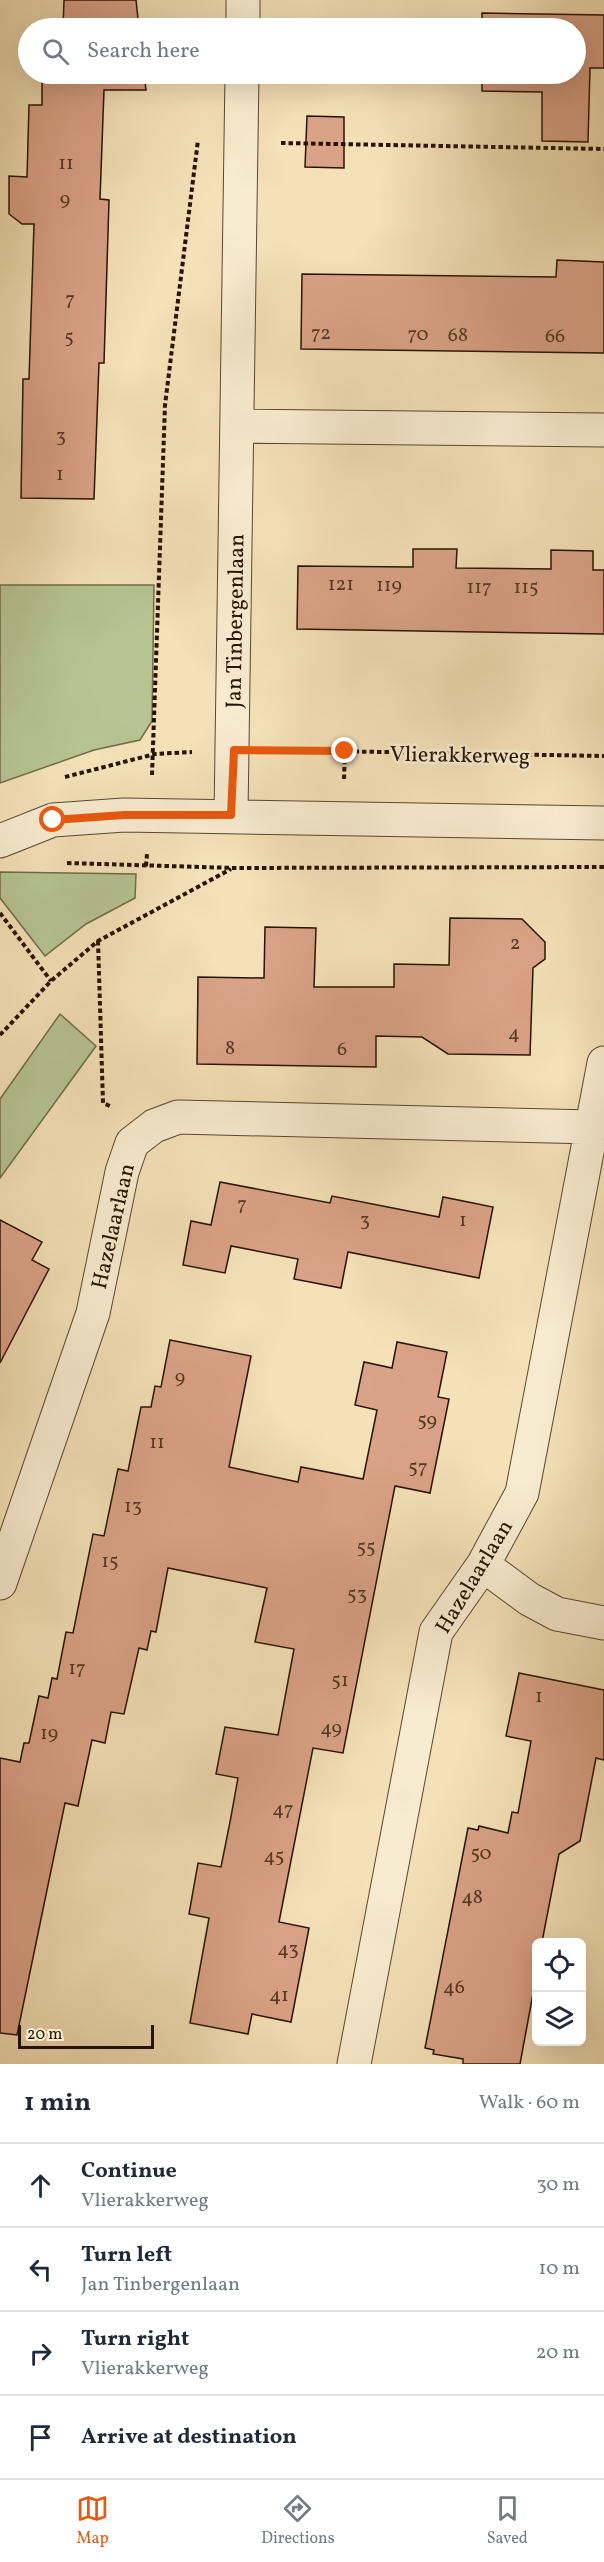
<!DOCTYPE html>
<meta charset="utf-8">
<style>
body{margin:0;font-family:Vollkorn,serif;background:#f6f6f7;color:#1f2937}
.controls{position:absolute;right:18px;bottom:18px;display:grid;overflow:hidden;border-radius:9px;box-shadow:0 6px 24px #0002}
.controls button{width:54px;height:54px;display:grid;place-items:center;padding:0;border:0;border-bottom:2px solid #e0e1e3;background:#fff;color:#1f2937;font:30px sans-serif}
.scale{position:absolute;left:18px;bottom:15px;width:136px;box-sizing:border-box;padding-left:6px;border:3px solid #271400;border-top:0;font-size:16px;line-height:21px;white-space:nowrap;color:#271400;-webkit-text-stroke:4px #f8ecd0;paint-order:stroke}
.stop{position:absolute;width:18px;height:18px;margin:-14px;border:4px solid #ea580c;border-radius:50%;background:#fff}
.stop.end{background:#ea580c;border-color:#fff;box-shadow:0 2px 6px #0008}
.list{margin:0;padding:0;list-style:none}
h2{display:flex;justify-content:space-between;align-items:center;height:78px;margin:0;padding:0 24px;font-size:26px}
h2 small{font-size:20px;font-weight:400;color:#747a83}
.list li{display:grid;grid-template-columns:39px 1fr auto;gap:18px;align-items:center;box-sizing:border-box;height:84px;padding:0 24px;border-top:2px solid #e0e1e3}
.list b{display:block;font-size:22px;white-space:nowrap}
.list p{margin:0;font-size:20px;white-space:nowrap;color:#747a83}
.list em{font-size:20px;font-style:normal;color:#747a83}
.icon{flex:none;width:33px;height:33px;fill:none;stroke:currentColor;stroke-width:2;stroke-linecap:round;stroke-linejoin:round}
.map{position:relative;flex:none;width:604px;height:2064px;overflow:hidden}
.search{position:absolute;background:#fff;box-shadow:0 6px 24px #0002;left:18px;right:18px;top:18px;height:66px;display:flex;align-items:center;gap:15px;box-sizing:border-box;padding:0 21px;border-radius:33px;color:#747a83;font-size:22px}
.sheet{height:414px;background:#fff}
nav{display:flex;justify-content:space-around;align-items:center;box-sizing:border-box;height:84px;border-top:2px solid #e0e1e3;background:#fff;font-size:16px;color:#747a83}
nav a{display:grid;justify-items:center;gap:3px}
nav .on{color:#ea580c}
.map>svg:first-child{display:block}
.green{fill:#b6c493;stroke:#6e6c4a;stroke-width:1.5}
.building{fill:#daa286;stroke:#271400;stroke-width:1.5}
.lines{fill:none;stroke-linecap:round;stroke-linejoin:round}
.street-casing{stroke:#5a472e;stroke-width:35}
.path{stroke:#271400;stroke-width:4;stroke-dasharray:4.5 3;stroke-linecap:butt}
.street{stroke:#f8ecd0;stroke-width:33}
.route{stroke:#ea580c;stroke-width:8}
.labels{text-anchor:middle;stroke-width:5;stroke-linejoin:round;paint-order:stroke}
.number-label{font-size:20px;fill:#543822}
.street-label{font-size:22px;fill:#271400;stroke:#f8ecd0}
</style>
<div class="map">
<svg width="604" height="2064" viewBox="0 0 604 2064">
<rect width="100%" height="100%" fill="#f4e1b7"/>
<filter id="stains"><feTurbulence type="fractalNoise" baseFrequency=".00333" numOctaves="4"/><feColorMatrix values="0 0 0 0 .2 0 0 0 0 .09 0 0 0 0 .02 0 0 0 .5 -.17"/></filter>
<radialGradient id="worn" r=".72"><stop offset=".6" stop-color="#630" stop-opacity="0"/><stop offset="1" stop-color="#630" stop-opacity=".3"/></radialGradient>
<!-- green -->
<path class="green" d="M0,585H154L152,721L140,740L94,750L0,783Z
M0,872L136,874L135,898L86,924L45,956L0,898Z
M60,1014L96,1046L0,1178V1099Z"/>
<!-- building -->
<path class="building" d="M64,0H136L139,28H63Z
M482,13L604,15V68H590L588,142L542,141V92L482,91V74H576V28H482Z
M42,74H144L146,90H104L100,199L109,200L104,363H99L94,499L21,498L23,379H29L34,224H22L9,214V176L27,177L29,105H42Z
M307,116L344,117V168L305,167Z
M557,260L604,262V353L301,349L302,274L556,277Z
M413,549H457L456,568L551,569V550L593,551V570H604V634L297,629L298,566L413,567Z
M450,918L522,919L545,942V959L533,968L530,1055L448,1054L422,1037L376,1036V1067L197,1064L198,977L264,978L265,927L316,928L314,987H394V964L449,965Z
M220,1182L330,1203L332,1196L439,1217L443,1197L493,1207L479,1278L348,1252L341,1288L294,1279L298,1259L231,1246L225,1273L183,1265L191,1221L211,1225Z
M0,1220L42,1242L32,1260L49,1269L0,1363Z
M170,1340L251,1356L229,1467L298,1482L301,1467L363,1479L377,1410L355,1405L364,1362L392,1368L397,1342L447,1352L438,1397L449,1399L430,1493L395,1486L343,1753L313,1748L279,1922L309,1928L291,2022L252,2014L248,2034L190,2023L209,1918L189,1914L198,1863L221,1867L230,1822L238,1778L216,1774L225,1727L278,1735L294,1649L255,1642L267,1588L168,1568L156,1632L151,1631L147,1650L139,1648L124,1714L111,1712L105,1743L92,1740L78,1806L65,1803L17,2035L0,2033V1758L20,1762L24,1743H29L39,1696L48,1698L52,1678L57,1679L66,1632L73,1633L93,1534L104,1536L118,1469L128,1471L141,1407H151L155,1386L161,1387Z
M519,1673L604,1690V1760L596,1758L580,1841L559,1854L542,1942H537L535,1983L520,2064H463V2059L433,2054L434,2050L425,2048L468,1828L478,1830L479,1826L508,1833L512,1812L518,1813L531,1741L506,1736Z"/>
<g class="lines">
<defs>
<path id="street" d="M243,28V0
M237,426L604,430
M231,815L242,74
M0,841L53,820L124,815L604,823
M483,1565L529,1599L557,1614L604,1623
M0,1583L93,1313L122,1172L132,1143L154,1126L178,1117L593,1127
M354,2064L436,1632L483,1565L522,1493L604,1063"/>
</defs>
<!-- street casing -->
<use href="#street" class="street-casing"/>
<!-- path -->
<path class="path" d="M281,143L604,149
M272,750L604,756
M152,775L165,405L198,140
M65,777L155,754L192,752
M344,779L345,751
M67,863L234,868L604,867
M146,866L147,854
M0,913L51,981
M98,941L103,1103L112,1107
M0,1035L51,981L98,941L231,869"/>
<!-- street -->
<use href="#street" class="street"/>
</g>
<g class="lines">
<!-- route -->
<path class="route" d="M53,820L124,815H231L234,750L345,751"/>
</g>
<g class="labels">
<!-- number labels -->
<g class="number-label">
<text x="66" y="169">11</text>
<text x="65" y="205">9</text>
<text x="70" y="305">7</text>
<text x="321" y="339">72</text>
<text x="418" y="340">70</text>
<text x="458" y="341">68</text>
<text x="555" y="342">66</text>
<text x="69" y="343">5</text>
<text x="61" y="442">3</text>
<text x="60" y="480">1</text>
<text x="341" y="590">121</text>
<text x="389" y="591">119</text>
<text x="479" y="593">117</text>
<text x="526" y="593">115</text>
<text x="515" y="949">2</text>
<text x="514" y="1039">4</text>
<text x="230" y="1054">8</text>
<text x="342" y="1055">6</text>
<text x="242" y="1210">7</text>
<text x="365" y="1226">3</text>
<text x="463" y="1226">1</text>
<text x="180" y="1383">9</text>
<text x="427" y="1426">59</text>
<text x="157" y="1448">11</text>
<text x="418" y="1473">57</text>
<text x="133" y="1512">13</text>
<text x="366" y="1553">55</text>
<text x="110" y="1567">15</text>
<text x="357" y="1600">53</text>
<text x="77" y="1674">17</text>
<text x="340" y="1686">51</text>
<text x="539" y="1702">1</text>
<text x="331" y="1734">49</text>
<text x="49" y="1739">19</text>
<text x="283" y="1815">47</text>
<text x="481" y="1859">50</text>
<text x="274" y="1862">45</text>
<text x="472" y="1903">48</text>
<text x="288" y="1955">43</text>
<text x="454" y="1993">46</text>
<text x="279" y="2001">41</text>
</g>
<!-- street labels -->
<g class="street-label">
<text transform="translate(234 621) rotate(-89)" y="8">Jan Tinbergenlaan</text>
<text transform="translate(460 754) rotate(1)" y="8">Vlierakkerweg</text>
<text transform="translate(112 1226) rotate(-77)" y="8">Hazelaarlaan</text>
<text transform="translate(473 1576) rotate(-59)" y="8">Hazelaarlaan</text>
</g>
</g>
<rect width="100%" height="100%" filter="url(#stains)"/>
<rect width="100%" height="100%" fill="url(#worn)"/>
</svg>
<div class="controls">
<button><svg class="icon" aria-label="locate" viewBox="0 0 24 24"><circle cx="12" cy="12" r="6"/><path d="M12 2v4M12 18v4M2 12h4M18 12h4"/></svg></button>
<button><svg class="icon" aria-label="layers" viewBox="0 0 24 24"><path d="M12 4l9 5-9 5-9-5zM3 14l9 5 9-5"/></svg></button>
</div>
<div class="scale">20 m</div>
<div class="stop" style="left:53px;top:820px"></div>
<div class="stop end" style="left:345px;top:751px"></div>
<div class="search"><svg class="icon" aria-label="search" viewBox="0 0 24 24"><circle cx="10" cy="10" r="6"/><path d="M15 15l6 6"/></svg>Search here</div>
</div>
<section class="sheet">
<h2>1 min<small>Walk · 60 m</small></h2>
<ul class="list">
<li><svg class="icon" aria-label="ahead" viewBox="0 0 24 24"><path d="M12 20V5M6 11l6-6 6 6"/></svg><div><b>Continue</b><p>Vlierakkerweg</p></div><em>30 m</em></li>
<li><svg class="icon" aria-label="left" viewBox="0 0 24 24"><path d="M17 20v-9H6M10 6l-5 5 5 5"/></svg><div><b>Turn left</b><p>Jan Tinbergenlaan</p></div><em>10 m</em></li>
<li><svg class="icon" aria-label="right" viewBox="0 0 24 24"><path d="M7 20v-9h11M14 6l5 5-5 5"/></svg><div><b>Turn right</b><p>Vlierakkerweg</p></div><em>20 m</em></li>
<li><svg class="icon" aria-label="arrive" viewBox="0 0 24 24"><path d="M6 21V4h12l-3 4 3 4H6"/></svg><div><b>Arrive at destination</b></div></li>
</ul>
</section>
<nav>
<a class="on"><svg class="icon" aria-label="map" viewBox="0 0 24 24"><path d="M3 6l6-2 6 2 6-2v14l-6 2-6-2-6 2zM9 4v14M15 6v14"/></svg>Map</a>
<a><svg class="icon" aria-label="directions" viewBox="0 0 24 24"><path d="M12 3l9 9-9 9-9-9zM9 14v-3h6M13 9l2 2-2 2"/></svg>Directions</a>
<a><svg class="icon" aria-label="saved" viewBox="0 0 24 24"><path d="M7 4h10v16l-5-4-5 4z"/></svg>Saved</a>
</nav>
